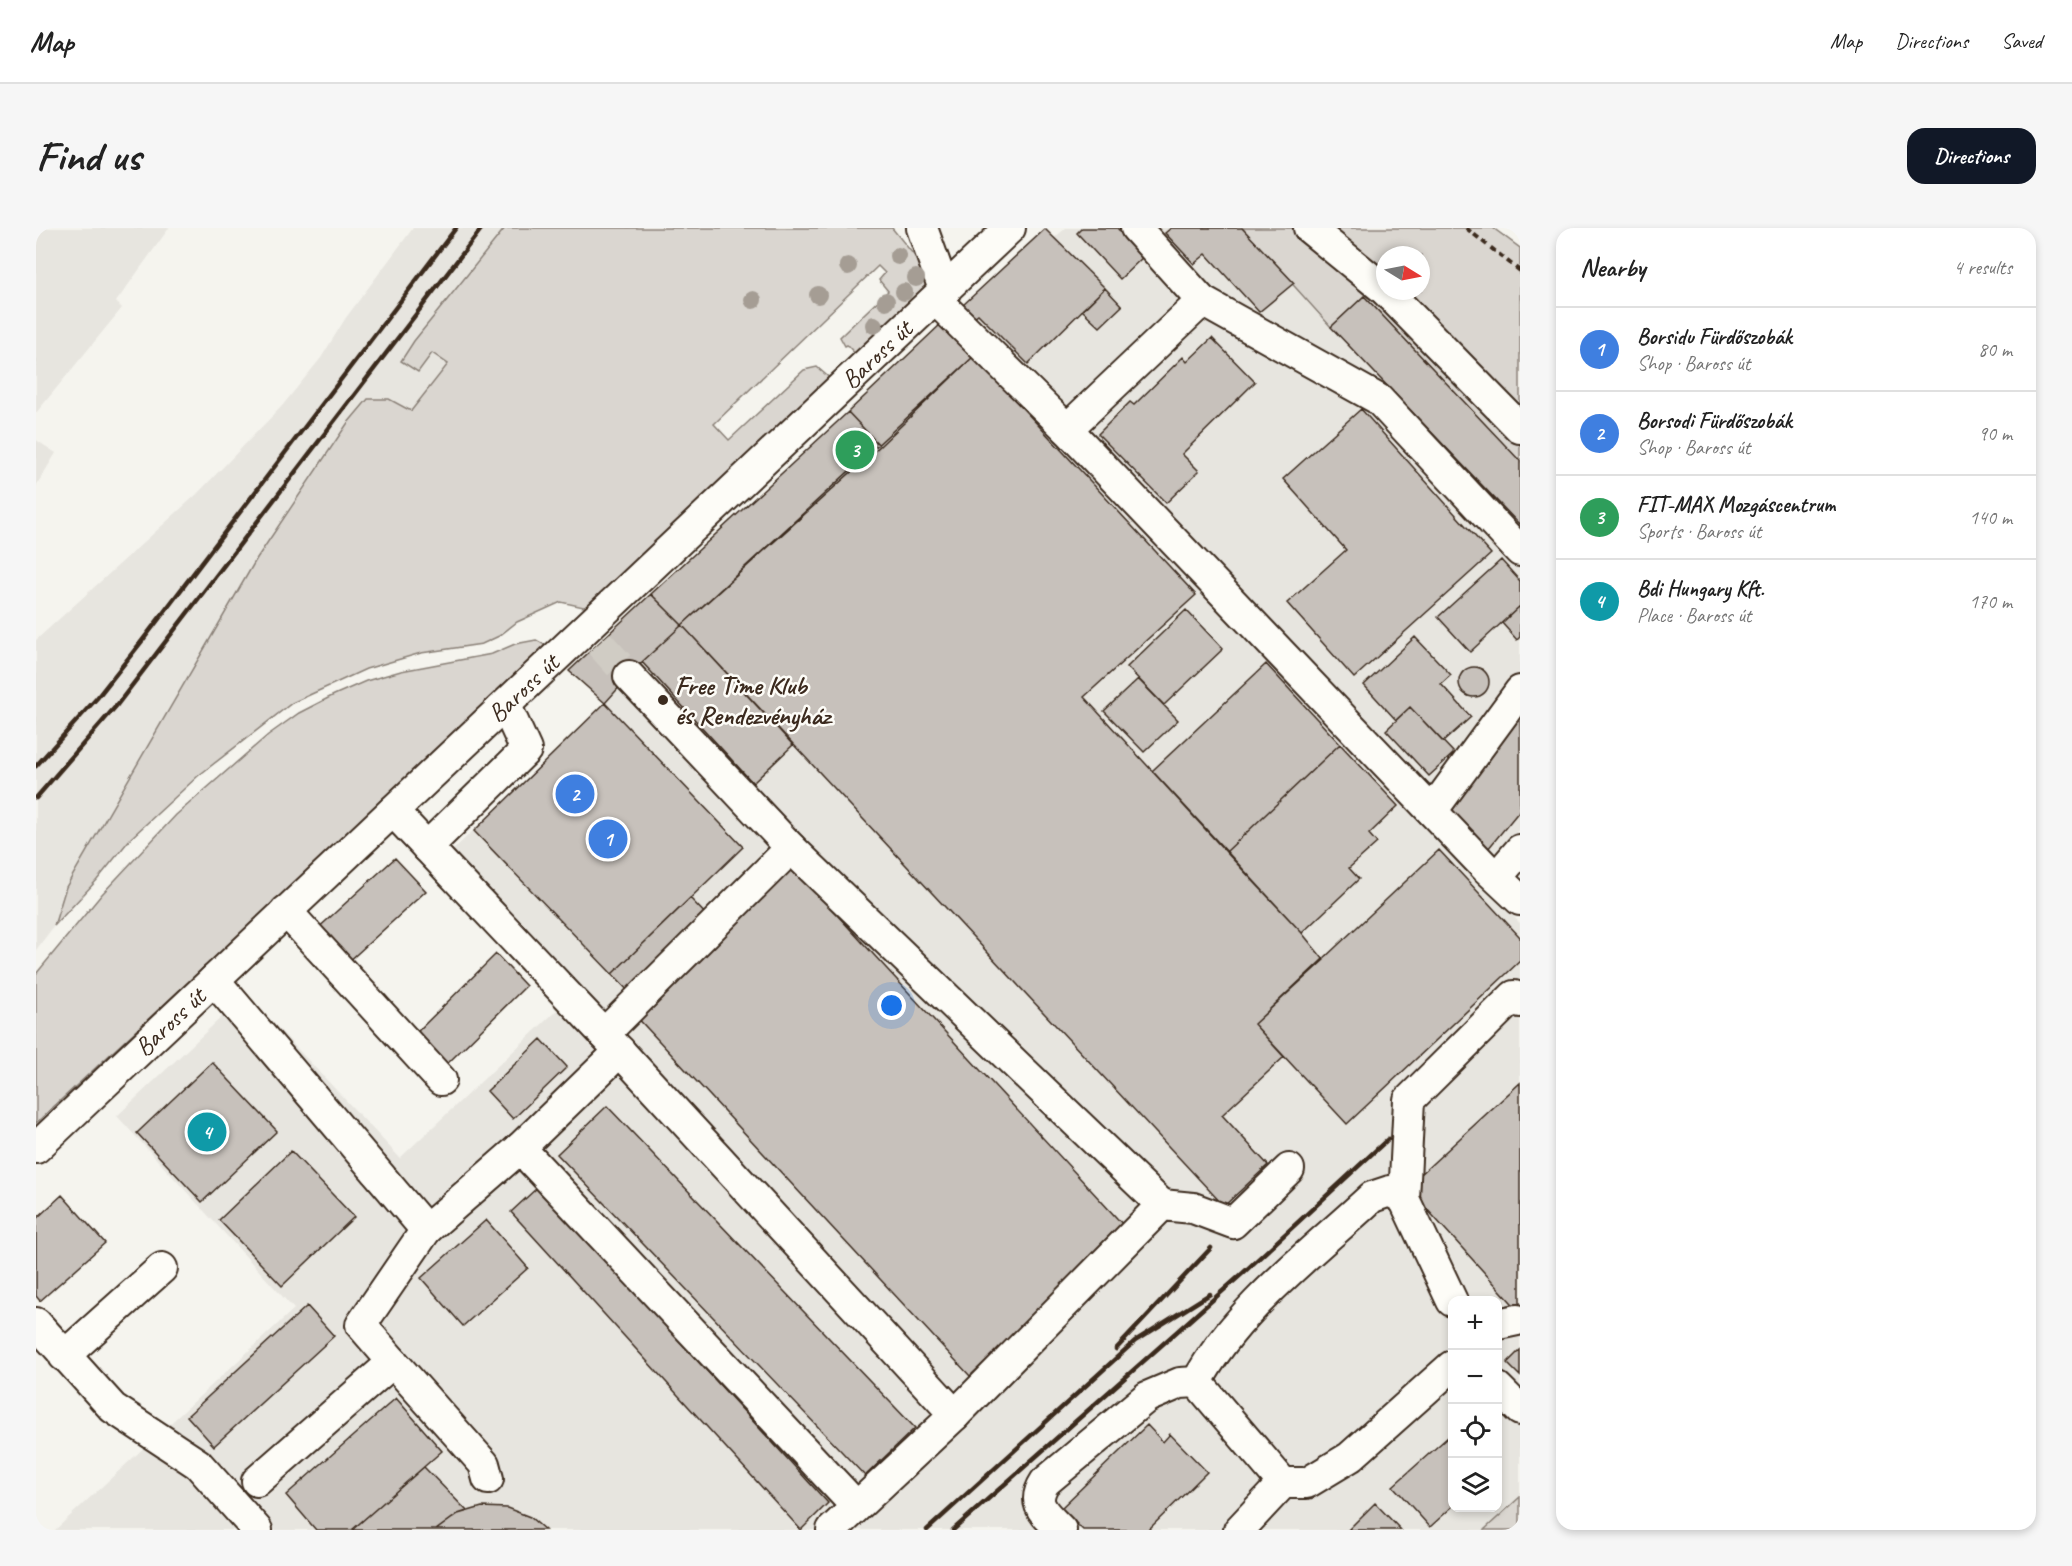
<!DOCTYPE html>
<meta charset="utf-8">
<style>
body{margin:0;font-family:Caveat,sans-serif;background:#f6f6f6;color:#222}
.controls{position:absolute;right:18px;bottom:18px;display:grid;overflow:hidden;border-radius:12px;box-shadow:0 3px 9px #0003}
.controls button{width:54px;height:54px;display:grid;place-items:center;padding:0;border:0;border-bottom:2px solid #e0e0e0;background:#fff;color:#222;font:30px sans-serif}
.compass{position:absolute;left:1340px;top:18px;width:54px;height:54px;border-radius:50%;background:#fff;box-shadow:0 3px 9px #0003;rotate:100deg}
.you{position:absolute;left:856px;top:778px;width:21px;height:21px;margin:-15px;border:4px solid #fff;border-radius:50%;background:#1a73e8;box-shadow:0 0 0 9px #1a73e833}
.badge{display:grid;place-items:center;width:39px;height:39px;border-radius:50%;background:#111827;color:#fff;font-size:20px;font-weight:700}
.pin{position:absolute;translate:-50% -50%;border:3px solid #fff;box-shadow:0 2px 6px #0006}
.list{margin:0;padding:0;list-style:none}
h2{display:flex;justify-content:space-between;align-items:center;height:78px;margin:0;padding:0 24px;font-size:26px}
h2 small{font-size:20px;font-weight:400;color:#767676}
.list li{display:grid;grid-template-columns:39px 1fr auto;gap:18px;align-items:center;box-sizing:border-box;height:84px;padding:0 24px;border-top:2px solid #e0e0e0}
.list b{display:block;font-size:22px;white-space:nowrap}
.list p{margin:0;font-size:20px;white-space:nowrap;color:#767676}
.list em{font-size:20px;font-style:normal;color:#767676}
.icon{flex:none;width:33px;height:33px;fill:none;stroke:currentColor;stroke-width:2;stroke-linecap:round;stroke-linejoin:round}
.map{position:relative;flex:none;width:1484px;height:1302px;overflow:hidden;border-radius:18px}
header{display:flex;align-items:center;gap:36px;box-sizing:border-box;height:84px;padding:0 30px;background:#fff;border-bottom:2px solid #e0e0e0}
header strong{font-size:28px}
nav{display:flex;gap:33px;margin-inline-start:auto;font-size:21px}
.intro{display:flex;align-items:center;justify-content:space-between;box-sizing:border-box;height:144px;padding:0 36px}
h1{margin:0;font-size:42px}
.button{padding:15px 27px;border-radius:18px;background:#111827;color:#fff;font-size:21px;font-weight:700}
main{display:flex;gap:36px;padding:0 36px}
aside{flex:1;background:#fff;border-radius:18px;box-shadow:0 3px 9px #0003}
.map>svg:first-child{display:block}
.built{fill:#e7e5df;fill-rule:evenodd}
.green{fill:#dad6d0;stroke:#8a8077;stroke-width:1.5;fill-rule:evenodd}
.building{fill:#c7c1bb;stroke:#3b2a1e;stroke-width:1.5}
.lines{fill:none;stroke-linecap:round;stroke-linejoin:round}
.minor-tunnel{stroke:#d0ccc4;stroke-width:30;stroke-dasharray:30 15;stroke-linecap:butt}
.minor-casing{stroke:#3b2a1e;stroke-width:34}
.path{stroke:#3b2a1e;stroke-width:4;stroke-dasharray:6 4.5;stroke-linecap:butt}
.minor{stroke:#fdfcf7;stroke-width:30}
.rail{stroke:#3b2a1e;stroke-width:4.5}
.tree{fill:#a59d94}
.poi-dot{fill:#3b2a1e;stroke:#fdfcf7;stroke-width:2}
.labels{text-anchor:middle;stroke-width:5;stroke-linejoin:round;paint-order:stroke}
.street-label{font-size:26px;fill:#3b2a1e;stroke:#fdfcf7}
.poi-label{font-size:26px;font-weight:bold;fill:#3b2a1e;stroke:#fdfcf7;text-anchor:start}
</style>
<header>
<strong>Map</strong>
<nav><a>Map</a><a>Directions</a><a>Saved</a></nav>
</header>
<div class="intro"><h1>Find us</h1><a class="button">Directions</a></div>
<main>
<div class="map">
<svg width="1484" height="1302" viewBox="0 0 1484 1302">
<rect width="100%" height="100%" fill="#f5f4ee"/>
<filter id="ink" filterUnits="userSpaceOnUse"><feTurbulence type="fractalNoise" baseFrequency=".0167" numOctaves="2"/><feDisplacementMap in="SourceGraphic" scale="12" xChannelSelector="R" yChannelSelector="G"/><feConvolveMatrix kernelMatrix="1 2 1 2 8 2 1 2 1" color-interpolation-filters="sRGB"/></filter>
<g filter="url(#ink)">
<!-- built -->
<path class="built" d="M0,0H133L80,74L86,80L0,185Z
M377,0H469L378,113L365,133L396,124L412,136L375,184L353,171L221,330L30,659L18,698L0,722V412L161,266L246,178L285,130L309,91Z
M1030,0H1206L1295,99L1328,68L1484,234V600L1441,653L1484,695V1269L1448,1302H19L258,1081L81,888L210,766L364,930L521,782L393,645L569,476L533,443L1009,1L1018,10ZM1416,1072H1462V1280H1416Z
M0,212L20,225L0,258Z"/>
<!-- green -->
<path class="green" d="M469,0H856L898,52L823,130L811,117L809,118L804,109L852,63L843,52L849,45L842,38L678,196L693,212L768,142L781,139L797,153L552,380L525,374L481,394L463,408L446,416L385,425L330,441L256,475L162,548L95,610L61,652L18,698L30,659L221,330L311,196L332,171H353L375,183L412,136L396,125L382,144L365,133L378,113Z
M1206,0H1457L1484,20V234L1328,68L1295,99ZM1349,27H1385V63H1349Z
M500,412L509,417L500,432L0,895V746L66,666L140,587L232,507L263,485L298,467L330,453L365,443L456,426L479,416Z
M1484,1269V1302H1448Z"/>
<!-- building -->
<path class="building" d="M1046,0H1081L1108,28L1084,51L1041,5Z
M1135,0H1206L1258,55L1223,84L1170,26L1158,36L1129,5Z
M1009,1L1069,60L992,136L942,86L938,89L927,77Z
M1069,60L1086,78L1064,99L1046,82Z
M1328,68L1484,233V297L1295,99Z
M906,95L938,128L844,218L812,184Z
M1176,110L1219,154L1146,226L1163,243L1130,275L1062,206L1094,174L1098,177L1147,129L1151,134Z
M938,128L1160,367L1048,469L1266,705L1288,732L1218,796L1248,829L1186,887L1232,937L1188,978L646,397Z
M1325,181L1455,326L1318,450L1251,375L1310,322L1247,251Z
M812,184L844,218L646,397L615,366Z
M1465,332L1484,353V378L1434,424L1402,389Z
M615,366L646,397L606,434L569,475L533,443Z
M1484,378V409L1481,412L1466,395Z
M1150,382L1187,421L1128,477L1091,439Z
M646,397L757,517L717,555L606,434Z
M1379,409L1415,447L1405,456L1435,489L1407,514L1374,479L1360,492L1328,457Z
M1230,436L1304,516L1190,624L1116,543Z
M1423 454a15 15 0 1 1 30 0a15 15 0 1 1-30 0Z
M1102,451L1142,492L1108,524L1068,483Z
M569,475L707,619L576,746L438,603Z
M1484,477V582L1452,621L1401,579Z
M1374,479L1418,525L1393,548L1350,502Z
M1304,516L1362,578L1333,606L1341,615L1313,640L1323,651L1266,705L1190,624Z
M1403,622L1484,709V733L1311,896L1218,796Z
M359,630L390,663L310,736L279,703Z
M754,636L1090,1000L934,1148L597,785Z
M654,670L675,692L597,768L576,746Z
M460,726L490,758L407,840L376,809Z
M505,811L531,839L477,891L451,863Z
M176,834L241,903L166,974L101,905Z
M1484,855V1084L1371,959Z
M571,878L879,1200L829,1248L521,926Z
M255,923L318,989L246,1058L183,992Z
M502,959L792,1275L765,1302L475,984Z
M26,967L69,1015L4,1073L0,1068V991Z
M450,992L492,1040L427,1098L385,1050Z
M271,1078L298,1108L178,1218L151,1188Z
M1484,1122V1148L1471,1135Z
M360,1170L406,1223L316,1302H280L250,1267Z
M1111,1197L1127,1214L1134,1206L1171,1244L1112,1302H1047L1025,1280Z
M1412,1209L1416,1214V1279L1394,1299L1357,1258Z
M388,1239L431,1283L422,1286L400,1302H316Z
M1339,1275L1365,1302H1312Z
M446,1279L471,1280L494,1289L509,1302H400L422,1286Z"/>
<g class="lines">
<!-- minor-tunnel -->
<path class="minor-tunnel" d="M563,415L593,448"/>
<defs>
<g id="minor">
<path d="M886,0L909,64"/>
<path d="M1100,0L1166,73L1342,171L1484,323"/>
<path d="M1273,0L1349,62"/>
<path d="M1350,63L1484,200"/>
<path d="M900,72L1031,201L1449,639L1484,672"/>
<path d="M1031,201L1166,73"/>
<path d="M593,448L755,620"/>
<path d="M357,583L568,806L919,1187"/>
<path d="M1396,583L1484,463"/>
<path d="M391,619L490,522L470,478"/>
<path d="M1461,649L1484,622"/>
<path d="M250,683L405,852"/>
<path d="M178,752L390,1002"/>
<path d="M568,806L755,620L1126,977"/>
<path id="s1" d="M0,920L974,0"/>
<path d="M484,920L820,1278"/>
<path d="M1416,1073L1368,971L1373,872L1478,768L1484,774"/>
<path d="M0,1095L77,1180L162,1236L221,1302"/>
<path d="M1462,1096L1481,1092"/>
<path d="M28,1128L126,1040"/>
<path d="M357,1134L448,1236L452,1251"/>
<path d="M1161,1154C1200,1081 1276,1025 1336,969L1354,963L1368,971"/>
<path d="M1462,1160L1484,1182"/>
<path d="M221,1253L357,1134L325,1097L390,1002L484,920L584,823"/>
<path d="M796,1302L919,1187L1126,977L1157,980L1197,995L1253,941"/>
<path d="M1025,1302C1010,1286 994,1277 1009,1254L1111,1169L1144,1155L1161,1154L1247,1255H1271L1314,1229L1416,1138"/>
<path d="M1203,1302L1247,1255"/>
</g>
</defs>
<!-- minor casing -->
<use href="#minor" class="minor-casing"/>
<!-- path -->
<path class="path" d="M1430,0L1484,43"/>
<!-- minor -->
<use href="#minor" class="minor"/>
<!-- rail -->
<path class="rail" d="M0,538L61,470L106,413L420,0
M0,570L81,477L446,0
M1080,1121L1175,1020
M891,1302L1099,1113L1174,1066
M917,1302L1207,1045L1352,911"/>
</g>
<!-- trees -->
<g class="tree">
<circle cx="862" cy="28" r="9"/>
<circle cx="812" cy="38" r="9"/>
<circle cx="880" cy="50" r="9"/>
<circle cx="868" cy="64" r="9"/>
<circle cx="782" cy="67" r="9"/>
<circle cx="717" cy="72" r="9"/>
<circle cx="850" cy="73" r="9"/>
<circle cx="838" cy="97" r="9"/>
</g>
</g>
<!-- markers -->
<circle class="poi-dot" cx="627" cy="472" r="6"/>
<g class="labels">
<!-- street labels -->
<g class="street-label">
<text dy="9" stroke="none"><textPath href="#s1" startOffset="1156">Baross út</textPath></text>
<text dy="9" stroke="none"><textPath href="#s1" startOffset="670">Baross út</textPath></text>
<text dy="9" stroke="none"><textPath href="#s1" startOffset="184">Baross út</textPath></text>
</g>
<!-- poi labels -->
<g class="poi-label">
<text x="639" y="466">Free Time Klub<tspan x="639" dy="30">és Rendezvényház</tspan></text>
</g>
</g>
</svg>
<div class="controls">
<button>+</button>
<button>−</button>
<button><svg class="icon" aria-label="locate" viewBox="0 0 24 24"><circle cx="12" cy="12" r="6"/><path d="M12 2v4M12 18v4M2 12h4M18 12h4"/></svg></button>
<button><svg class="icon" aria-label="layers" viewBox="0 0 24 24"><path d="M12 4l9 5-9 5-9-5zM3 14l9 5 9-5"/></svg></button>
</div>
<svg class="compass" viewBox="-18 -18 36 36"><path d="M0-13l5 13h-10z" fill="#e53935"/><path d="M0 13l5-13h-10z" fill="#767676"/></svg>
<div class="you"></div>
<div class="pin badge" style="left:572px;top:611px;background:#3f7fe0">1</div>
<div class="pin badge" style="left:539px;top:566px;background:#3f7fe0">2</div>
<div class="pin badge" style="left:819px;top:222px;background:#2e9e5b">3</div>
<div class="pin badge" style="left:171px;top:904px;background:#0f9aa8">4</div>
</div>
<aside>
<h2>Nearby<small>4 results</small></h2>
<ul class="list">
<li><span class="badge" style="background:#3f7fe0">1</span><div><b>Borsidu Fürdőszobák</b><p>Shop · Baross út</p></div><em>80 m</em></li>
<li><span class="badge" style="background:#3f7fe0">2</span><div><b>Borsodi Fürdőszobák</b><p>Shop · Baross út</p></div><em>90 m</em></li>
<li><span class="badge" style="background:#2e9e5b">3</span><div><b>FIT-MAX Mozgáscentrum</b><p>Sports · Baross út</p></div><em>140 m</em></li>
<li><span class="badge" style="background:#0f9aa8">4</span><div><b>Bdi Hungary Kft.</b><p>Place · Baross út</p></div><em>170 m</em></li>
</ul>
</aside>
</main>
